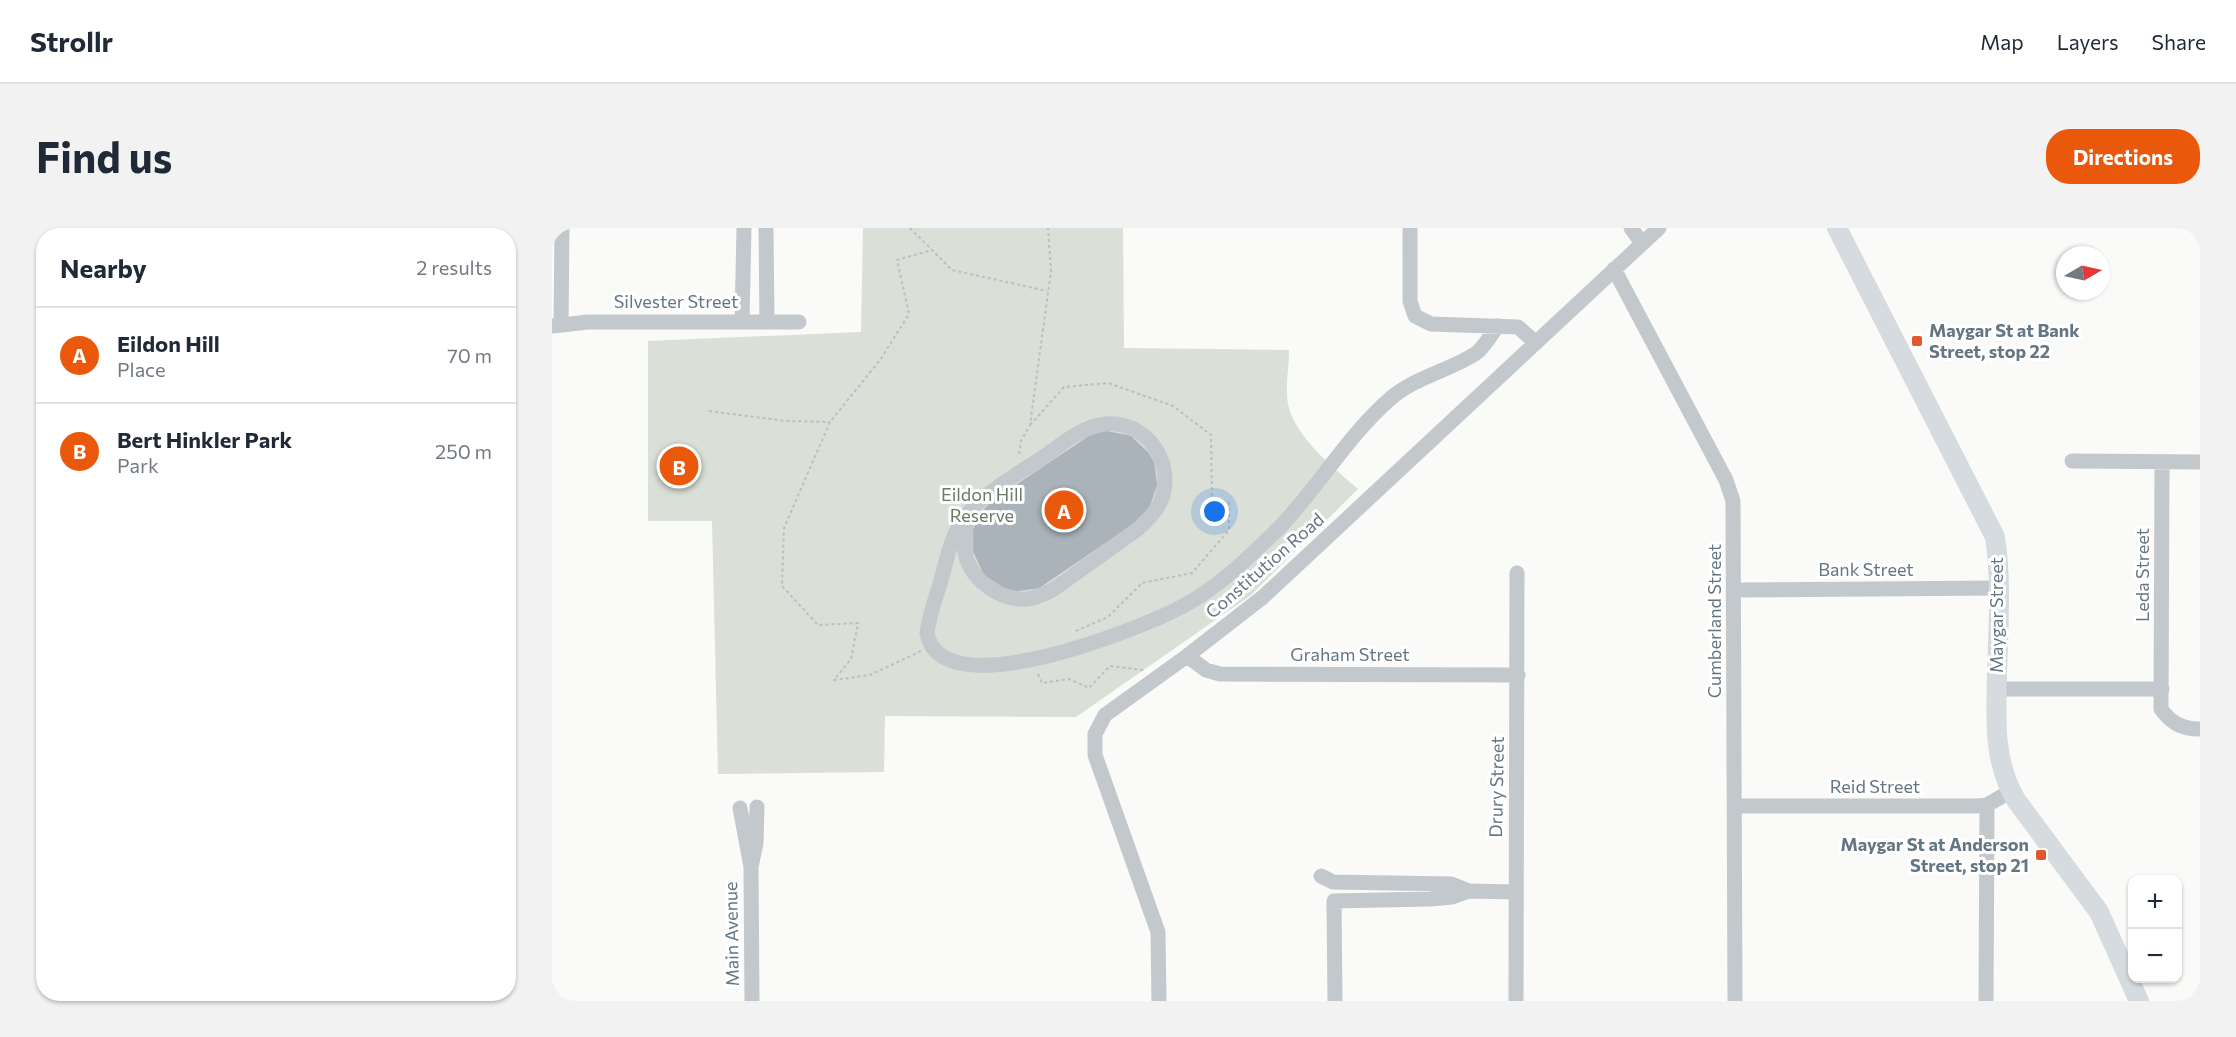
<!DOCTYPE html>
<meta charset="utf-8">
<style>
body{margin:0;font-family:Commissioner,sans-serif;background:#f2f2f3;color:#1f2937}
.controls{position:absolute;right:18px;bottom:18px;display:grid;overflow:hidden;border-radius:12px;box-shadow:0 2px 4px #0004}
.controls button{width:54px;height:54px;display:grid;place-items:center;padding:0;border:0;border-bottom:2px solid #e0e1e3;background:#fff;color:#1f2937;font:30px sans-serif}
.compass{position:absolute;left:1504px;top:18px;width:54px;height:54px;border-radius:50%;background:#fff;box-shadow:0 2px 4px #0004;rotate:81deg}
.you{position:absolute;left:663px;top:284px;width:21px;height:21px;margin:-15px;border:4px solid #fff;border-radius:50%;background:#1a73e8;box-shadow:0 0 0 9px #1a73e833}
.badge{display:grid;place-items:center;width:39px;height:39px;border-radius:50%;background:#ea580c;color:#fff;font-size:20px;font-weight:700}
.pin{position:absolute;translate:-50% -50%;border:3px solid #fff;box-shadow:0 2px 6px #0006}
.list{margin:0;padding:0;list-style:none}
h2{display:flex;justify-content:space-between;align-items:center;height:78px;margin:0;padding:0 24px;font-size:26px}
h2 small{font-size:20px;font-weight:400;color:#747a83}
.list li{display:grid;grid-template-columns:39px 1fr auto;gap:18px;align-items:center;box-sizing:border-box;height:96px;padding:0 24px;border-top:2px solid #e0e1e3}
.list b{display:block;font-size:22px;white-space:nowrap}
.list p{margin:0;font-size:20px;white-space:nowrap;color:#747a83}
.list em{font-size:20px;font-style:normal;color:#747a83}
.map{position:relative;flex:none;width:1648px;height:773px;overflow:hidden;border-radius:24px}
header{display:flex;align-items:center;gap:36px;box-sizing:border-box;height:84px;padding:0 30px;background:#fff;border-bottom:2px solid #e0e1e3}
header strong{font-size:28px}
nav{display:flex;gap:33px;margin-inline-start:auto;font-size:21px}
.intro{display:flex;align-items:center;justify-content:space-between;box-sizing:border-box;height:144px;padding:0 36px}
h1{margin:0;font-size:42px}
.button{padding:15px 27px;border-radius:24px;background:#ea580c;color:#fff;font-size:21px;font-weight:700}
main{display:flex;gap:36px;padding:0 36px}
aside{flex:1;background:#fff;border-radius:24px;box-shadow:0 2px 4px #0004}
.map>svg:first-child{display:block}
.green{fill:#dadfd7}
.building{fill:#aab3b9;stroke:#dcdcda;stroke-width:1.5}
.lines{fill:none;stroke-linecap:round;stroke-linejoin:round}
.path{stroke:#bbbfc2;stroke-width:2;stroke-dasharray:3 3;stroke-linecap:butt}
.minor{stroke:#c3c8cc;stroke-width:15}
.major{stroke:#d6dbdf;stroke-width:20}
.poi-dot{fill:#e4572e;stroke:#fff;stroke-width:2}
.labels{text-anchor:middle;stroke-width:6;stroke-linejoin:round;paint-order:stroke}
.street-label{font-size:18px;fill:#657683;stroke:#fff}
.poi-label{font-size:18px;font-weight:bold;fill:#657683;stroke:#fff;text-anchor:start}
.park-label{font-size:18px;fill:#687a64;stroke:#fff}
</style>
<header>
<strong>Strollr</strong>
<nav><a>Map</a><a>Layers</a><a>Share</a></nav>
</header>
<div class="intro"><h1>Find us</h1><a class="button">Directions</a></div>
<main>
<aside>
<h2>Nearby<small>2 results</small></h2>
<ul class="list">
<li><span class="badge">A</span><div><b>Eildon Hill</b><p>Place</p></div><em>70 m</em></li>
<li><span class="badge">B</span><div><b>Bert Hinkler Park</b><p>Park</p></div><em>250 m</em></li>
</ul>
</aside>
<div class="map">
<svg width="1648" height="773" viewBox="0 0 1648 773">
<rect width="100%" height="100%" fill="#fafaf8"/>
<!-- green -->
<path class="green" d="M311,0H571L572,120L737,122C737,137 734,154 735,169C738,206 780,238 806,261L698,368L524,489L333,488L332,544L166,546L160,293H96V113L309,104Z"/>
<!-- building -->
<path class="building" d="M554,202L579,207L597,224L603,234L606,257L597,283L587,293L487,361L465,364L452,361L431,347L420,323V302L430,282L440,272L540,205Z"/>
<g class="lines">
<!-- path -->
<path class="path" d="M358,0L400,42L495,63
M157,183L234,193L278,194
M478,197L512,159L556,155L621,178L659,207L660,272L677,274V302L640,345L590,355L556,389L524,403
M467,226L469,213L478,197L499,43L496,0
M369,423L318,447L282,452L299,431L306,395L266,397L230,358L232,300L278,194L328,132L357,86L345,32L380,22
M486,446L490,455L517,451L537,460L558,438L591,442"/>
<!-- minor -->
<path class="minor" d="M214,0L215,94
M858,0V73L863,88L879,96L966,99L984,115
M1079,0L1090,15
M1062,41L1174,252L1181,273L1183,773
M190,94L192,0
M9,96L10,0
M0,98L36,94H247
M1520,233L1648,234
M1610,234L1609,481C1619,495 1630,501 1648,501
M416,285C414,300 410,317 415,332C423,355 451,373 475,371C485,370 494,365 502,361L586,301C595,293 604,284 609,273C624,234 594,192 553,196C530,199 511,215 493,228C466,246 421,270 406,300C397,316 394,335 389,352C384,370 377,387 375,405C388,482 591,400 631,378C667,359 697,329 726,301C766,260 795,208 839,170C864,149 896,143 923,126C932,120 939,106 946,98
M1183,362L1446,360
M635,428L654,442L668,446L966,447
M1445,461H1610
M1183,578H1426L1435,577L1459,563
M188,580L199,639L204,615L205,579
M199,639L200,773
M769,648L781,654L899,656L917,663
M607,773L606,704L543,527V506L553,487L635,428L711,369L1107,0
M783,773L782,673L878,671L900,669L917,663L964,664
M964,773L965,345
M1434,773L1435,577"/>
<!-- major -->
<path class="major" d="M1285,0L1443,309C1450,354 1446,402 1445,447C1444,491 1441,533 1464,572L1547,684L1587,773"/>
</g>
<!-- markers -->
<g class="poi-dot">
<rect x="1359" y="107" width="12" height="12" rx="3"/>
<rect x="1483" y="621" width="12" height="12" rx="3"/>
</g>
<g class="labels">
<!-- street labels -->
<g class="street-label">
<text x="124" y="80">Silvester Street</text>
<text transform="translate(713 338) rotate(-41)" y="6">Constitution Road</text>
<text x="1314" y="348">Bank Street</text>
<text transform="translate(1591 347) rotate(-90)" y="6">Leda Street</text>
<text transform="translate(1445 387) rotate(-90)" y="6">Maygar Street</text>
<text transform="translate(1163 393) rotate(-90)" y="6">Cumberland Street</text>
<text x="798" y="433">Graham Street</text>
<text transform="translate(945 559) rotate(-89)" y="6">Drury Street</text>
<text x="1323" y="565">Reid Street</text>
<text transform="translate(180 706) rotate(-91)" y="6">Main Avenue</text>
</g>
<!-- poi labels -->
<g class="poi-label">
<text x="1377" y="109">Maygar St at Bank<tspan x="1377" dy="21">Street, stop 22</tspan></text>
<text x="1477" y="623" text-anchor="end">Maygar St at Anderson<tspan x="1477" dy="21">Street, stop 21</tspan></text>
</g>
<!-- park labels -->
<g class="park-label">
<text x="430" y="273">Eildon Hill<tspan x="430" dy="21">Reserve</tspan></text>
</g>
</g>
</svg>
<div class="controls">
<button>+</button>
<button>−</button>
</div>
<svg class="compass" viewBox="-18 -18 36 36"><path d="M0-13l5 13h-10z" fill="#e53935"/><path d="M0 13l5-13h-10z" fill="#747a83"/></svg>
<div class="you"></div>
<div class="pin badge" style="left:512px;top:282px">A</div>
<div class="pin badge" style="left:127px;top:238px">B</div>
</div>
</main>
